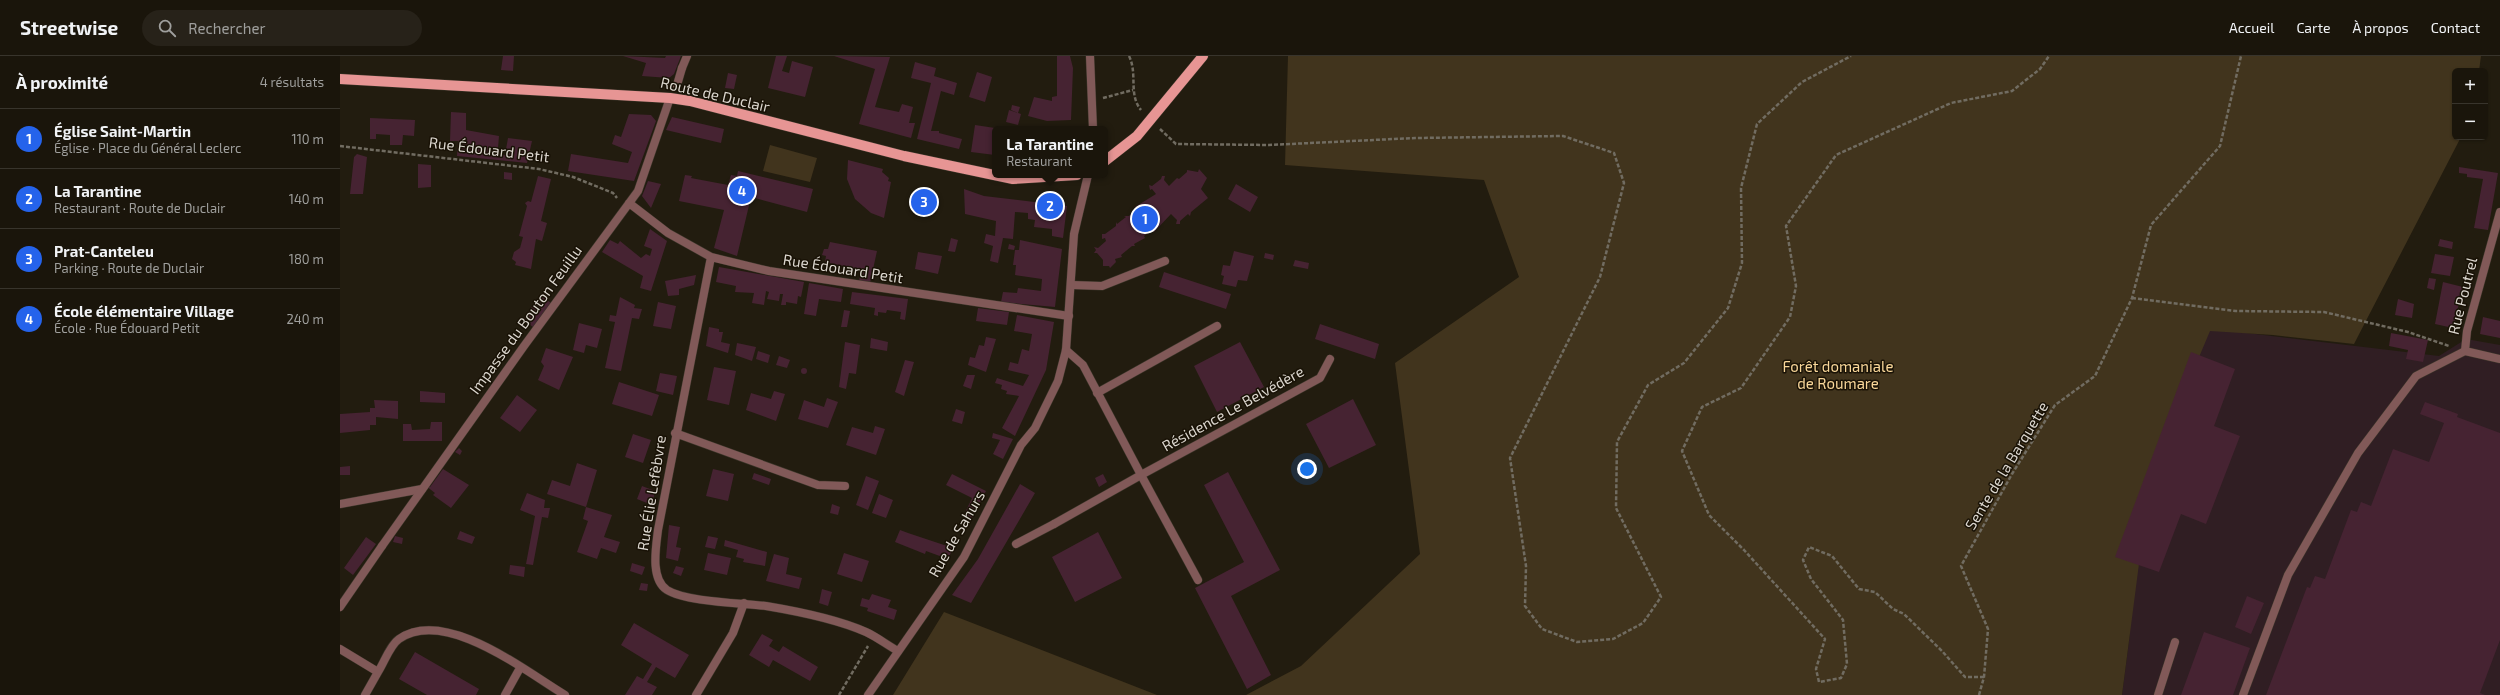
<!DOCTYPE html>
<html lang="fr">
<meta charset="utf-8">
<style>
body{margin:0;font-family:"Exo 2",sans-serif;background:#272219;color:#f1f3f6}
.controls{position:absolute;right:12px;top:12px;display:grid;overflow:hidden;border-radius:6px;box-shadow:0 1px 3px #0004}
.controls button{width:36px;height:36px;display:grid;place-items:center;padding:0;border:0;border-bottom:1px solid #38342c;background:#1a150b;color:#f1f3f6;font:20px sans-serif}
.you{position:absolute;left:967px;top:413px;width:14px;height:14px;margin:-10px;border:3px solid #fff;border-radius:50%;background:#1a73e8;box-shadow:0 0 0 6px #1a73e833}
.badge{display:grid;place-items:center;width:26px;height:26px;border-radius:50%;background:#2563eb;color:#fff;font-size:13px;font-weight:700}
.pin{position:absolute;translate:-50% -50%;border:2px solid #fff;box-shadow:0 1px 4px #0006}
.popup{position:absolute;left:652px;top:70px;width:116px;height:52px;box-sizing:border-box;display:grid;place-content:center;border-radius:6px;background:#1a150b;filter:drop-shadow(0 1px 3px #0005);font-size:13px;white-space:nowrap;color:#9f9f9d}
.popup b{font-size:15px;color:#f1f3f6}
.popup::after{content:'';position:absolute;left:50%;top:100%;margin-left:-8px;border:8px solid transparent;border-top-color:#1a150b}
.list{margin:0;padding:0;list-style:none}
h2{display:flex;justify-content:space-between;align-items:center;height:52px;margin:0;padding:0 16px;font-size:17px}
h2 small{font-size:13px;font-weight:400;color:#9f9f9d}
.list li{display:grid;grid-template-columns:26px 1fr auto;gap:12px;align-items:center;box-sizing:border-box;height:60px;padding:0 16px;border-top:1px solid #38342c}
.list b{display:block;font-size:15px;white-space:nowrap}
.list p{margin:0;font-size:13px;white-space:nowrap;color:#9f9f9d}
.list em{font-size:13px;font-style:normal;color:#9f9f9d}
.icon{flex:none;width:22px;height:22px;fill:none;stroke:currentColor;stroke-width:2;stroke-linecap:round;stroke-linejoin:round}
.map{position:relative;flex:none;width:2160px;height:639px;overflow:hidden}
header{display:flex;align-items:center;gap:24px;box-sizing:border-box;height:56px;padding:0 20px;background:#1a150b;border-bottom:1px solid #38342c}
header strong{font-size:19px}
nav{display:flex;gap:22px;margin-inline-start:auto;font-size:14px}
.search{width:280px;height:36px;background:#272219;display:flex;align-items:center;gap:10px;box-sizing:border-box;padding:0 14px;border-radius:22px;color:#9f9f9d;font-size:15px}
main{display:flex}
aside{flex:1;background:#1a150b}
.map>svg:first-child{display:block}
.industrial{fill:#301e23}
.green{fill:#41341d}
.building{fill:#462332}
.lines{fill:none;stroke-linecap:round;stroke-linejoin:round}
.service-casing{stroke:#3c362a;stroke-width:9}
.pedestrian-casing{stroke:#3c362a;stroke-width:9}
.minor-casing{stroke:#3c362a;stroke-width:9}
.tertiary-casing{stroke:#3c362a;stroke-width:9}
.primary-casing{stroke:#3c362a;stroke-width:11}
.path{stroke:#716c61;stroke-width:2.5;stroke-dasharray:4 2;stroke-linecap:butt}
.service{stroke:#815958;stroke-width:8}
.pedestrian{stroke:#815958;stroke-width:8}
.minor{stroke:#815958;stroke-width:8}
.tertiary{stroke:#815958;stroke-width:8}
.primary{stroke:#e79594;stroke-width:10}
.labels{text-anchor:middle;stroke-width:3;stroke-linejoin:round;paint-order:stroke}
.street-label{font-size:15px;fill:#dbd6ce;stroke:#191206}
.park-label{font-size:15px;fill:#fad89a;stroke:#191206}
</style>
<header>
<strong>Streetwise</strong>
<div class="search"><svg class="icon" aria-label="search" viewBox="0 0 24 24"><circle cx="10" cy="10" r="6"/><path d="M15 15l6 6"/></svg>Rechercher</div>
<nav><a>Accueil</a><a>Carte</a><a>À propos</a><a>Contact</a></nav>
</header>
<main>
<aside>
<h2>À proximité<small>4 résultats</small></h2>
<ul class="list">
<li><span class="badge">1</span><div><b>Église Saint-Martin</b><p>Église · Place du Général Leclerc</p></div><em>110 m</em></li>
<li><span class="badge">2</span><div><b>La Tarantine</b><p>Restaurant · Route de Duclair</p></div><em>140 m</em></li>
<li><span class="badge">3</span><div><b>Prat-Canteleu</b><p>Parking · Route de Duclair</p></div><em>180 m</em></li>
<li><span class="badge">4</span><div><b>École élémentaire Village</b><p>École · Rue Édouard Petit</p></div><em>240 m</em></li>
</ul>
</aside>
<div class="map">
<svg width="2160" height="639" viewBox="0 0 2160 639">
<rect width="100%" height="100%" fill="#221c0f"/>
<!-- industrial -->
<path class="industrial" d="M1856,264L1907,277L2099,300L2126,283L2160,289V639H1782L1790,577L1768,497Z"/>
<!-- green -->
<path class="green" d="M948,0H2141L2139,15H2115V81H2121L2014,288L1933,279L1870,275L1811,415L1782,639H906L961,610L1080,498L1055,307L1179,221L1144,124L945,109Z
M430,89L477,102L470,126L423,115Z
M604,556L817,639H553Z"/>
<!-- building -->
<path class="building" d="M163,0H174L173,15L161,14Z
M283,0L325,2L326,0H341L334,18L329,22L302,20L306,7Z
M436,0H447L442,15L449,17L452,5L473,11L465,41L428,32Z
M494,0L550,1L535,51L559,56L562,48L573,51L569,67H575L571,82L519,68L535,13Z
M717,0H730L733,12L731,64L707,65L688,60L694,41L712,45V41L717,40Z
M575,6L596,12L594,20L617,27L614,39L601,35L591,75H599V77L622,83L619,93L577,83L591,27L571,22Z
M637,16L652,21L645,46L629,41Z
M388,17L397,19L394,33L385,32Z
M672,49L680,51L678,57L671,54Z
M669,54L681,58L678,69L666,66Z
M111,56L126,57V74L159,80L158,92L153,91L152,98L165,99L168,82L192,85L187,107L117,100L118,85H110Z
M289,58L311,59L316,65L294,125L228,115L231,98L288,107L292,96L272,88L275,79L281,81Z
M332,61L384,73L381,87L326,74Z
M30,62L75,64L74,80L63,79L62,89H50V79L36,78V83H30Z
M635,69L655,72V99L631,96Z
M17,98L27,101L23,138H10L14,101Z
M508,104L543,113L542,116L549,122L548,125L551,126L544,162L531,157L515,143L507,123Z
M78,108L91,109V131L78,132Z
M2119,111L2158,117L2148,174L2134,172L2143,123L2127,121V118L2119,117Z
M859,113L867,122L861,133L868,142L851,156L850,160L848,158L840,165V168H836L837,164L831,158L814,176L812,174L804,180L805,182L794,188L795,190H792L781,199L782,201L775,203L776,206L770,212L769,210H763V204L757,197H754L756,194L754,191L758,192L766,185L765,182L762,183V178H765L776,170V166L777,168L786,161L784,160H789L796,153L795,151L816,138L812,133L810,134L809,129L812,130L821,123L822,120H825L824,124L829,130L837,122L839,123L847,116V114L858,116Z
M398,115L473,133L467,156L411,141L397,200L374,192L384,154L339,145L345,119L352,120L351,122L388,129L391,119L397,120Z
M164,116L172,117V124L164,123Z
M198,120L211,123L201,165L207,167L202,185L196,183L191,213L175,209L176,206L172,203L174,196L180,192L183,181L179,180L187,150L185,147L188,145L191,146Z
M308,125L321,128L311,152L302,140Z
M896,128L918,141L910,156L888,143Z
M624,133L644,140L727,150L723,182L712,180V173L694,171L695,164L688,163V157L675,156L673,183L663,182L658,207L650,205L653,190L644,187L646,178L655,180L656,165L625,158Z
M310,173L327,185L311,235L300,232L303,220L262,196L270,184L278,188L280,185L301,202L306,198L310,200L312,193L304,190Z
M611,182L618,184L615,196L608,195Z
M2100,183L2113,186L2112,193L2098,190Z
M680,184L722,193L715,251L661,246L663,236L677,237L678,232L701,235L702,223L675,219L676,209H673L675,194H679Z
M490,186L537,195L530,227L519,225L521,214L485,206L486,200L482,199L484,193H488Z
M669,188L675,190L674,194L668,193Z
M894,195L914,200L907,225L898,224L896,231L882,228L884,220L881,219L883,209L890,210Z
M578,196L602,200L598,218L575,213Z
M925,197L934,199L933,204L924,202Z
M2095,198L2114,201L2110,220L2091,217Z
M955,204L969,207L968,213L953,210Z
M379,211L464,226L461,241L458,240L457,248L446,246V249H441L443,238H440L439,245L427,243L429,236L426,235L424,249L412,247L414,237L395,236L396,230L376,226Z
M824,216L891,238L886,253L819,231Z
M356,219L354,229L339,233V239L328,240L325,225Z
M2089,222L2096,223L2094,234L2087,232Z
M2103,226L2123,231L2113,272L2095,268Z
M469,227L503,233L501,246L479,243L476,260L464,258Z
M512,236L568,243L565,264L560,263L561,256L547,254L546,257L538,256V260L534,259L535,252L510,248Z
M200,239L211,247L193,271L183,264Z
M280,241L295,249L294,252L302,253L299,263L292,262L281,315L265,312L275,266L269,265L270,259L276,260Z
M2058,243L2074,248L2072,262L2055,259Z
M318,246L336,250L331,273L313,270Z
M638,252L669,256L667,269L636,265Z
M504,254L510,255L507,271H501Z
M677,259L714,266L706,314L675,380L662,372L679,340L666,338L667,335L661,333L662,329L655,327L657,322L683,330L689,319L668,314L670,306L678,308L682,293L689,295L692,278L674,275Z
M2143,261L2160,265V282L2140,278Z
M239,267L262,273L257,292L246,289L244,297L233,294Z
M980,268L1039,288L1035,303L975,283Z
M369,271L379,273V276H383L381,286L390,288L388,297L366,290Z
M2051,277L2088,284L2083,306L2066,303L2068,294L2049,290Z
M646,281L656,283L646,316L628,309L630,301L635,302L639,289L644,290Z
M531,282L548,286L547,295L530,292Z
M505,286L520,289L516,318L509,317L506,333L499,331Z
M900,286L924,331L877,356L854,310Z
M397,287L416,291L412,305L395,299Z
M206,292L233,301L219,334L198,324L204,310L201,306Z
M418,295L430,299L428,307L416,303Z
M1851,296L1895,313L1874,370L1900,380L1866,468L1841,458L1819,516L1775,501Z
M439,300L450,304L447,312L436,309Z
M565,304L574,306L564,340L555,336Z
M374,311L396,315L389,349L367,344Z
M461 315a3 3 0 1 1 6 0a3 3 0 1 1-6 0Z
M320,317L337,320L333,339L316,335Z
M627,319H635L631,333L623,330Z
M279,326L319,339L312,360L272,348Z
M80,335L105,337V347L80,346Z
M434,335L445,338L436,365L406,354L411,337L431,343Z
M177,339L197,354L180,376L160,362Z
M487,342L498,346L488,372L458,363L464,344L484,351Z
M1013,343L1036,389L989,412L966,368Z
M34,344L58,345V363L36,361V369H30V374L0,377V358L30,356V352H35Z
M2085,346L2118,358L2117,361L2160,377V584L2140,637L2145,639H1926L1967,531L1970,532L1975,520L1985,523L2011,454L2017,456L2021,446L2031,450L2053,393L2089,406L2104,367L2080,358Z
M616,353L625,356L622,368L612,365Z
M91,366H102V385H63V368H71L72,374L90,373Z
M535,370L545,373L536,399L506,389L512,371L533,377Z
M653,377L673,383L663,403L653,398L660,384L652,382Z
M293,378L311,384L303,407L285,401Z
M119,392L122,395L120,399L115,396Z
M237,407L257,414L246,451L207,438L212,424L230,430Z
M10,410V419H0V411Z
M103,413L129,429L111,452L93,439L95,437L86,430L90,431Z
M373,413L394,418L388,445L366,440Z
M888,416L940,514L891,540L931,619L907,633L855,532L904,506L864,429Z
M414,417L431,423L429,429L412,423Z
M612,418L646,435L632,462L624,459L632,442L606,429Z
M763,418L767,426L759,431L755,422Z
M526,420L539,425L528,454L516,449Z
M680,428L695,437L631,547L612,539L638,503Z
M302,430L315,435L312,449L297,443Z
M187,437L205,444L204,452H210L208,462L202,461L193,509L186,508L195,460L180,454Z
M539,438L553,444L546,462L532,457Z
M492,448L500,451L498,459L490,457Z
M246,451L272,459L264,481L280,486L276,497L261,492L257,503L237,496L248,465L243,463Z
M329,469L340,471L336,491L341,492L338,505L326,502Z
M560,474L568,477L613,492L608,503L586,495L585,498L555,486Z
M120,475L135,481L132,488L117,483Z
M758,476L782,522L735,546L712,501Z
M55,480L63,482L62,488L53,486Z
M368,480L378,482L375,493L365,491Z
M26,481L36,488L13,519L4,512Z
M385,484L427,496L425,510L403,506L404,503L396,501L398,494L384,490Z
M368,497L391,502L387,519L364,514Z
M504,497L529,505L522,526L497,518Z
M434,498L449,502L446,518L462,522L459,533L426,525Z
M292,507L305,511L302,519L290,515Z
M170,509L185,511L184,521L169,518Z
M336,510L344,512L341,520L333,517Z
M301,527L308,528L307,535L299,534Z
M482,533L492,536L488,550L479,547Z
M532,538L551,544L548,551L557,554L554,564L527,555L528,552L520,550L522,542L529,544Z
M1907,540L1924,547L1911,578L1895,571Z
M294,567L349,599L335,622L316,611L307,626L317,631L312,639H285L297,620L303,623L312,608L281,589Z
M1864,576L1910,592L1893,639H1841Z
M422,578L433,584L429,590L439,596L443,590L478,611L470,625L433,604L429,611L409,599Z
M75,596L139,633L136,639H87L59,623Z"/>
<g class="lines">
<defs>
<path id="service" d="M732,229L762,230L825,205
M335,377L478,429L505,430
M801,419L858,524
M0,448L82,433
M676,488L714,468
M0,551L42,490
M0,593L38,616L25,639
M38,616C44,607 50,589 59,583C105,551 185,615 225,639
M165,639L180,612
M356,639L393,577L404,547
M1818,639L1835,586
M1903,639L1948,519L2018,397L2076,320L2125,295"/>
<path id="pedestrian" d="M337,29L342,12"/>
<path id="minor" d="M342,12L347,0
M289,147L328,177L371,201L429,215L729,260
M2160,156L2127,275L2125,295L2160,303
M371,201L318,474C316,491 310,523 327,534C346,546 402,547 426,550C456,555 499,564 526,576C537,581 547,589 558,595
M726,294L743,309L801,419L980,322L990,303
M757,337L877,270
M714,468L801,419
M42,490L184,290L298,135L330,42"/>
<path id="tertiary" d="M750,0L753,73
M528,639L624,501L681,389L695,372L718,325L726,294L734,178L748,119"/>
<path id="primary" d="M0,23L330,42L350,45L564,100L673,123L737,119
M765,105L797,80L863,0"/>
</defs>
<!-- service casing -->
<use href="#service" class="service-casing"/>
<!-- pedestrian casing -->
<use href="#pedestrian" class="pedestrian-casing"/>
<!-- minor casing -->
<use href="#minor" class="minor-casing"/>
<!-- tertiary casing -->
<use href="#tertiary" class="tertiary-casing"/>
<!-- primary casing -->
<use href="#primary" class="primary-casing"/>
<!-- path -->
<path class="path" d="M789,0C798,18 788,38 801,54
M763,42L793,34
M820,73L836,88L929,89L1075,82L1223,80L1274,97L1284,127L1260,221L1170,402L1186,510L1185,550L1202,573L1237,586L1273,583L1303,567L1321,541L1276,452L1277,386L1308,329L1344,307L1388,252L1402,207L1401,132L1417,68L1462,26L1511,0
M0,90L199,113L233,121L273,137L277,142
M1792,242L1896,255L1984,256L2068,276L2109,290
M1644,621H1625L1602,595L1564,558L1553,553L1535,536L1519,533L1492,500L1469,491L1463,504L1471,523L1503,564L1507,608L1501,622L1479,626L1476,613L1485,583L1404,494L1369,459L1342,395L1362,351L1401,332L1450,261L1456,230L1446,170L1496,99L1611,47L1672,35L1700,13L1709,0
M499,639L528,590
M1639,639L1644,621L1648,573L1621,510L1672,418L1715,349L1755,320L1792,242L1811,169L1880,90L1901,0"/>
<!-- service -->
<use href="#service" class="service"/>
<!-- pedestrian -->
<use href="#pedestrian" class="pedestrian"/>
<!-- minor -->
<use href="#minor" class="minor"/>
<!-- tertiary -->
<use href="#tertiary" class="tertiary"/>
<!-- primary -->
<use href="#primary" class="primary"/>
</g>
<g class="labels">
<!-- street labels -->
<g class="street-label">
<text transform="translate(375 39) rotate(13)" y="5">Route de Duclair</text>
<text transform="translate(149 94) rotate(7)" y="5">Rue Édouard Petit</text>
<text transform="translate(503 213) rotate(9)" y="5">Rue Édouard Petit</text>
<text transform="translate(2123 240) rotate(-76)" y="5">Rue Poutrel</text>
<text transform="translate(186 264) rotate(-54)" y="5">Impasse du Bouton Feuillu</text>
<text transform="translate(893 353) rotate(-29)" y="5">Résidence Le Belvédère</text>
<text transform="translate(1667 410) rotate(-59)" y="5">Sente de la Barquette</text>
<text transform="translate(312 437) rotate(-81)" y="5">Rue Élie Lefèbvre</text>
<text transform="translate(617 478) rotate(-60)" y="5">Rue de Sahurs</text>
</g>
<!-- park labels -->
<g class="park-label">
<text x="1498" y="316">Forêt domaniale<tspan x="1498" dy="17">de Roumare</tspan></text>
</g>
</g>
</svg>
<div class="controls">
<button>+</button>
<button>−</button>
</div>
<div class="you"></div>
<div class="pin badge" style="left:805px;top:163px">1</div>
<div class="pin badge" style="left:710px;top:150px">2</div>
<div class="popup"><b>La Tarantine</b>Restaurant</div>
<div class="pin badge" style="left:584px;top:146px">3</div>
<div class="pin badge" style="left:402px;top:135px">4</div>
</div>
</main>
